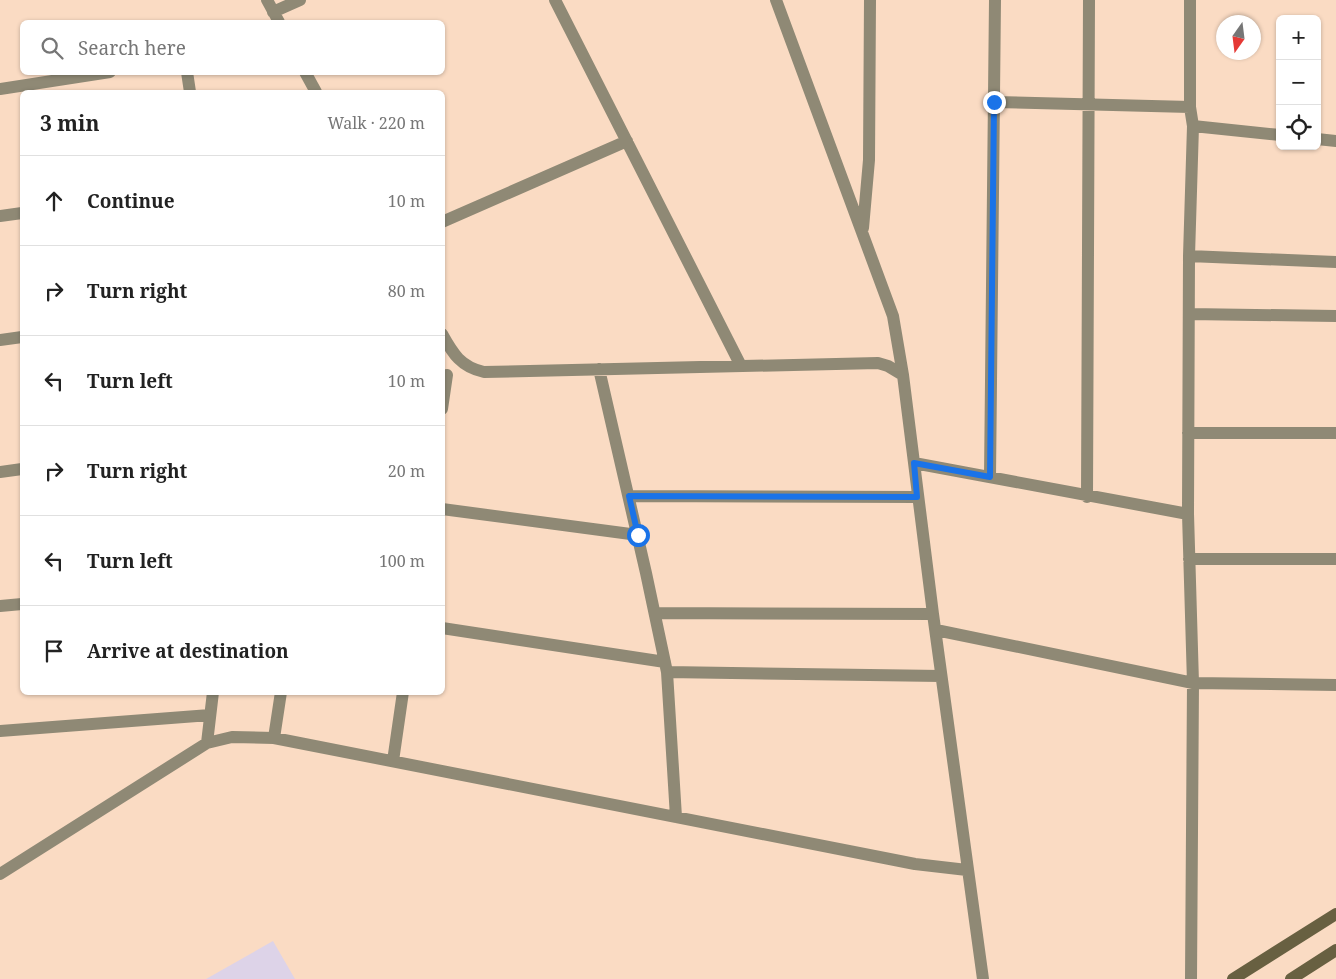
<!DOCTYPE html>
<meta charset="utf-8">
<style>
body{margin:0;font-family:"Noto Serif",serif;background:#f2f2f2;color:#222}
.controls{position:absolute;right:15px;top:15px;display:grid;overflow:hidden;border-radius:8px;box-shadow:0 1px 4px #0004}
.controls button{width:45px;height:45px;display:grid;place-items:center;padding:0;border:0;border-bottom:1px solid #e0e0e0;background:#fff;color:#222;font:25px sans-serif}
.compass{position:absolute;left:1216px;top:15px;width:45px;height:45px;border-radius:50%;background:#fff;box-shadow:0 1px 4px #0004;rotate:194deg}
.stop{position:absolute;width:15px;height:15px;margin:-11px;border:4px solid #1a73e8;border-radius:50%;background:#fff}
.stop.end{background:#1a73e8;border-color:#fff;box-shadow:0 1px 5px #0008}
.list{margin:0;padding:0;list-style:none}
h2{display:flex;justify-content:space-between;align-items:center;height:65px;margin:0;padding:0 20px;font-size:21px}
h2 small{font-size:16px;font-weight:400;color:#767676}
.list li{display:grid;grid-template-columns:32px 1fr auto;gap:15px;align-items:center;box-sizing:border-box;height:90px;padding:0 20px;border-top:1px solid #e0e0e0}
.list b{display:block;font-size:19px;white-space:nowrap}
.list em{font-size:16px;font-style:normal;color:#767676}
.icon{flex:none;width:28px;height:28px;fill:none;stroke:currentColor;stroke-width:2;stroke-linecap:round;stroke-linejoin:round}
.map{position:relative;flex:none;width:1336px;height:979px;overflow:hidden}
.search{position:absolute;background:#fff;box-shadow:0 1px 4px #0004;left:20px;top:20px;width:425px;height:55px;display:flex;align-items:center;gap:12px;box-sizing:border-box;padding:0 18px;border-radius:8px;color:#767676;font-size:19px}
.panel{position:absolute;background:#fff;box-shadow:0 1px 4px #0004;left:20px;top:90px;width:425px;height:605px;border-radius:8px}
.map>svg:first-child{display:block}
.industrial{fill:#ddd3e8}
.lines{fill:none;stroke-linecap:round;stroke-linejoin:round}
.street{stroke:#8f8975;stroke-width:12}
.secondary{stroke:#686041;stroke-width:12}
.route{stroke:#1a73e8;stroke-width:6}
</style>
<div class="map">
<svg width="1336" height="979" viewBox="0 0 1336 979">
<rect width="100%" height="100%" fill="#fadbc3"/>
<!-- industrial -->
<path class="industrial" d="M273,941L295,979H206Z"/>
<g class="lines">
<!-- street -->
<path class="street" d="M267,0L279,22
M555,0L741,366
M776,0L893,316L903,375
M1190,0V107L1193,126L1189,256L1188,514L1193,683L1191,979
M273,12L300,0
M187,72L190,92
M305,72L316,92
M0,89L110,72
M994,102L1190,107
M1193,126L1280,135
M1317,139L1336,141
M0,216L22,213
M442,222L627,141
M863,228L869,160L870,0
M1189,256L1336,262
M1189,314L1336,316
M442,334C453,354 461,367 484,372L878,363L888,366L903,375L933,614L983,979
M0,340L22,337
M599,369L646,573L667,672L676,817
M442,409L447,375
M1188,433H1336
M914,463L1188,514
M0,472L22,469
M990,477L995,0
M629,496L917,497
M1087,497L1089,0
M442,509L638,535
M1189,559H1336
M0,606L22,604
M655,613L933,614
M442,628L665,662
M936,630L1193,683L1336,685
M667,672L941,676
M0,731L210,715
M274,738L281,692
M207,743L213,692
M393,761L403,692
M0,874L207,743L232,737L274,738L915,864L967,870"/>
<!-- secondary -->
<path class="secondary" d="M1233,979L1336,914
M1291,979L1336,950"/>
</g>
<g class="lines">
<!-- route -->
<path class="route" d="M638,535L629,496L917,497L914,463L990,477L994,102"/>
</g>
</svg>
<div class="controls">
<button>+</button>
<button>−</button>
<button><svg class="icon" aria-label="locate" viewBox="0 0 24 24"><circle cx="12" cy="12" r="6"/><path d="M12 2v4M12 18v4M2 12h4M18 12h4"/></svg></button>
</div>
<svg class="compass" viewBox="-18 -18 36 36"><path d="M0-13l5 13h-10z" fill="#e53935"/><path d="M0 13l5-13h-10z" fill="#767676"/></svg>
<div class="stop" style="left:638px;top:535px"></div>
<div class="stop end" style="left:994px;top:102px"></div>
<div class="search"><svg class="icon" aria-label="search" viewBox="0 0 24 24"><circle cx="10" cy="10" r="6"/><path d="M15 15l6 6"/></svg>Search here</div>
<section class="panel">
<h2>3 min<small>Walk · 220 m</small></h2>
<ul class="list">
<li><svg class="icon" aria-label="ahead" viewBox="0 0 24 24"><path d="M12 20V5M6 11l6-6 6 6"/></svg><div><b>Continue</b></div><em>10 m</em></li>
<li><svg class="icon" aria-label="right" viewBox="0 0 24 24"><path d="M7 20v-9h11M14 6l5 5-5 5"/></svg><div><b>Turn right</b></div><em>80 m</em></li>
<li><svg class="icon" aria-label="left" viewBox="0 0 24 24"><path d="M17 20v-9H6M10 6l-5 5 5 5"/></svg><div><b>Turn left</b></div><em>10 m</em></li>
<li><svg class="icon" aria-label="right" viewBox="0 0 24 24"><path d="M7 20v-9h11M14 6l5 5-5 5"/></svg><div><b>Turn right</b></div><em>20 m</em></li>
<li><svg class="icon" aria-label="left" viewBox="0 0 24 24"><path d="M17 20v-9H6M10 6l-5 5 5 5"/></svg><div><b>Turn left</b></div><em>100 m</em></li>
<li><svg class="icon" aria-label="arrive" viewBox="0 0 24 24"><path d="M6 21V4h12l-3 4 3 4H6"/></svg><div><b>Arrive at destination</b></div></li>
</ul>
</section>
</div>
